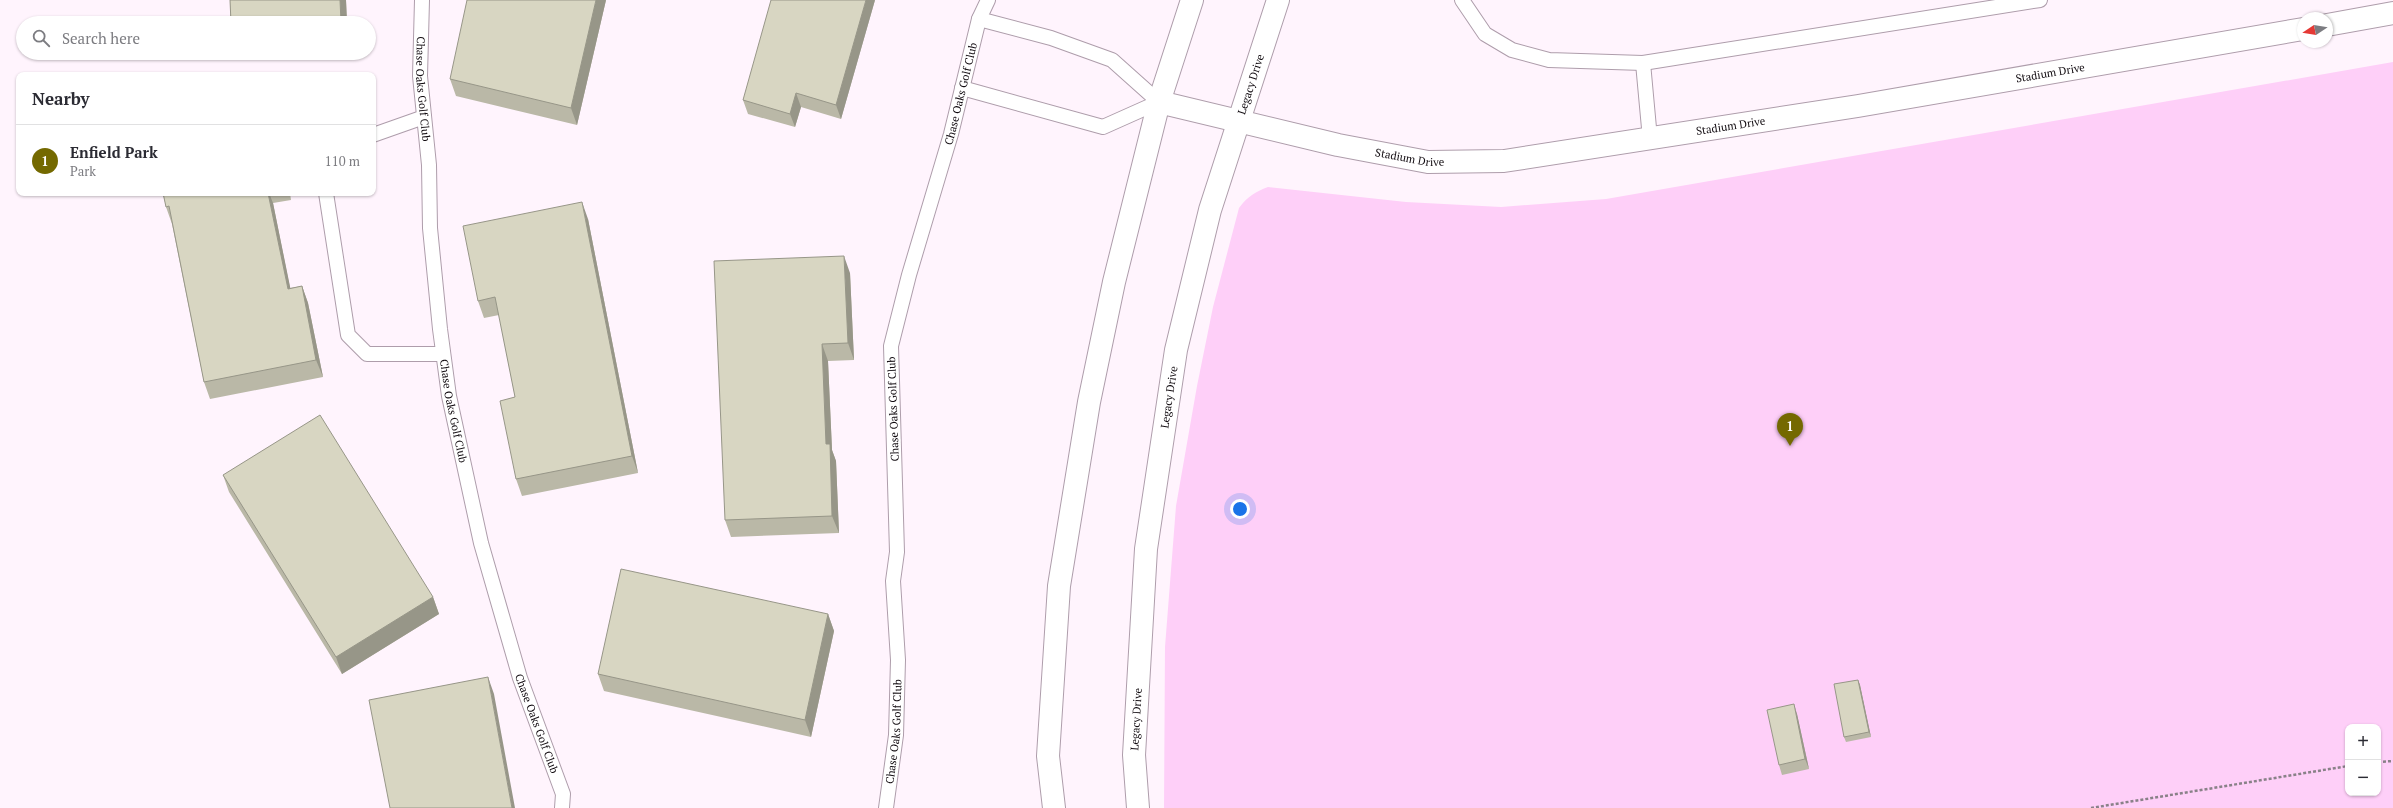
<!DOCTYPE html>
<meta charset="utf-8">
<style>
body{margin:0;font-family:"PT Serif",serif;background:#f2f2f3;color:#2b2b33}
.controls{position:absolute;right:12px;bottom:12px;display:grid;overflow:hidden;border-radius:8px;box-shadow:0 1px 3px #0004}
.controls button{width:36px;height:36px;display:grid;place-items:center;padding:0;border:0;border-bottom:1px solid #e1e1e2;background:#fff;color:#2b2b33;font:20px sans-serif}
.compass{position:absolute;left:2297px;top:12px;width:36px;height:36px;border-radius:50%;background:#fff;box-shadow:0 1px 3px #0004;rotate:258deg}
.you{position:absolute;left:1240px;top:509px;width:14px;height:14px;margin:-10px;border:3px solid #fff;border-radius:50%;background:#1a73e8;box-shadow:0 0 0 6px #1a73e833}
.badge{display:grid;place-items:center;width:26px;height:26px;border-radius:50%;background:#746900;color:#fff;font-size:13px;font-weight:700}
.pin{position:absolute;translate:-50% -33px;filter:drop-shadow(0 1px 2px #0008)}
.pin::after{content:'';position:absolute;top:21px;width:14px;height:12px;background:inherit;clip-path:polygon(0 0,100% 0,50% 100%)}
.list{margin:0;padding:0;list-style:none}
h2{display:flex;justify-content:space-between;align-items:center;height:52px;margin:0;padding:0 16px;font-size:17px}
h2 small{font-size:13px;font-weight:400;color:#7c7c81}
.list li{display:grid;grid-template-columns:26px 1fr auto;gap:12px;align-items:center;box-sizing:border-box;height:72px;padding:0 16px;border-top:1px solid #e1e1e2}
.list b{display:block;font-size:15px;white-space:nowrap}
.list p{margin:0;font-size:13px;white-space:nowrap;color:#7c7c81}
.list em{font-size:13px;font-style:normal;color:#7c7c81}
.icon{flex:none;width:22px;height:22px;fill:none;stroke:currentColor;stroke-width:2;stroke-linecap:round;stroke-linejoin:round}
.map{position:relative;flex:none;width:2393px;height:808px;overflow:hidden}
.search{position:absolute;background:#fff;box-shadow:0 1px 3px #0004;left:16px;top:16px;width:360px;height:44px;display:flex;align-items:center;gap:10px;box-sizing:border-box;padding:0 14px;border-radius:22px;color:#7c7c81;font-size:15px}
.panel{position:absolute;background:#fff;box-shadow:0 1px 3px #0004;left:16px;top:72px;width:360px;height:124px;border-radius:8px}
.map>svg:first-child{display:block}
.green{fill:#fecff8;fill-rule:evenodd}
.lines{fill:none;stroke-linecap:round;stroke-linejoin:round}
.lane-casing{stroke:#ae9dab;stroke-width:16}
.secondary-casing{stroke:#ae9dab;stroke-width:24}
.path{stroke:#898188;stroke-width:2.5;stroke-dasharray:3 2;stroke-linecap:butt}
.lane{stroke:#fff;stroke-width:14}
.secondary{stroke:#fff;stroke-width:22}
.wall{fill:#bab8a7}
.shaded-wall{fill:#979688}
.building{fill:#d8d6c2;stroke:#979688}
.labels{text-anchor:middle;stroke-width:4;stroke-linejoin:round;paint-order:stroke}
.street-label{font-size:11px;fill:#110b10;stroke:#fff}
</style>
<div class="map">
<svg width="2393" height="808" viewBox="0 0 2393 808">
<rect width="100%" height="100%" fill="#fff4fd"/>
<!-- green -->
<path class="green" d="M2393,62V808H1164L1165,647L1176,506L1197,386L1213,307L1239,208C1248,196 1255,192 1268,187L1406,202L1501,207L1606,199ZM2348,727H2378V793H2348Z"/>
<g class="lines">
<defs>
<g id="lane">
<path id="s1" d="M422,0L420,76L429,165L430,228L440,329L449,396L481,543L520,678L563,794L562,808"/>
<path d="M1462,0L1485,34L1512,50L1549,60L1643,63L2040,0"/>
<path d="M1643,63L1650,139"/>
<path d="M962,88L1103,127L1159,102L1112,60L1051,38L979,19"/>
<path d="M373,135L424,117"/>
<path d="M326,193L348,335L367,354H443"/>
<path id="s2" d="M886,808L896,735L898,660L893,581L897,552L891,346L909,275L951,134L979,19L988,0"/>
</g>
<g id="secondary">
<path d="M2327,25L2393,13"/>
<path id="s3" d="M1159,102L1338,145L1428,162L1504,161L1858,106L2303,29"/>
<path d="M1054,808L1048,756L1059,586L1089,402L1114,282L1159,102L1192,0"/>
<path id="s4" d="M1138,808L1134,755L1146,549L1176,350L1210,210L1278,0"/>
</g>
</defs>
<!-- lane casing -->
<use href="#lane" class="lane-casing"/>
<!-- secondary casing -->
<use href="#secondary" class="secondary-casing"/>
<!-- path -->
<path class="path" d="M2378,762L2393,761
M2091,808L2348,766"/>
<!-- lane -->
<use href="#lane" class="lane"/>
<!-- secondary -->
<use href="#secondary" class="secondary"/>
</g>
<!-- wall -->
<path class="wall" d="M230,0H346L347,23H231Z
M606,0L577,125L456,96L450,79Z
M875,0L841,119L801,107L795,127L748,114L743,100Z
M163,193H290L291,200L273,203L290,288L302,286L308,303L323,377L210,399L204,382L172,224L166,207Z
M588,219L638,473L522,496L516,479L515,397L499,315L484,318L478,301Z
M850,273L854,360L828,361L832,450L836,461L839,533L731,537L725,520Z
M223,475L433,597L439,614L342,674L229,492Z
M828,614L834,631L811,737L604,691L598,674Z
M1858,680L1860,685L1871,737L1846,742L1844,737Z
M1797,714L1809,769L1782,775L1779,765Z"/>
<!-- shaded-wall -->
<path class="shaded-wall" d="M340,0H346L347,23H342L341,22Z
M596,0H606L577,125L571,108Z
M866,0H875L841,119L836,105Z
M796,93L801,107L795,127L790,114Z
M268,193H269L273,203L294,306L288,289Z
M582,202L588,219L638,473L632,456Z
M844,256L850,273L854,360L848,343Z
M302,286L308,303L323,377L316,360Z
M822,344L828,361L832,450L836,461L839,533L832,516L826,444Z
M433,597L439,614L342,674L336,657Z
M828,614L834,631L811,737L805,720Z
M488,677L494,694L515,808H512Z
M1858,680L1860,685L1871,737L1869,732Z
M1794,704L1797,714L1809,769L1805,759Z"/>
<!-- building -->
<path class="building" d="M230,0H340L341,22L313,23H231Z
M467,0H596L571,108L450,79Z
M771,0H866L836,105L796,93L790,114L743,100Z
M163,193H268L288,289L302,286L316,360L204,382L169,206L166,207Z
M582,202L632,456L516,479L500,401L515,397L495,297L478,301L463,226Z
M844,256L848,343L822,344L826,444H830L832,516L725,520L714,261Z
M320,415L433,597L336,657L223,475Z
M621,569L828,614L805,720L598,674Z
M488,677L512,808H390L369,700Z
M1858,680L1869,732L1844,737L1834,684Z
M1794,704L1805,759L1779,765L1767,710Z"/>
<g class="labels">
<!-- street labels -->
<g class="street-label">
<text dy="4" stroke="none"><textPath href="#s3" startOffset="905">Stadium Drive</textPath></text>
<text dy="4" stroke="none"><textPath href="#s4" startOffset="737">Legacy Drive</textPath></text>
<text dy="4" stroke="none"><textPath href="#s1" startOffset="89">Chase Oaks Golf Club</textPath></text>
<text dy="4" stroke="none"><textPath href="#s2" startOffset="725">Chase Oaks Golf Club</textPath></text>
<text dy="4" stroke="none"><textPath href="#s3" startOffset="581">Stadium Drive</textPath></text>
<text dy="4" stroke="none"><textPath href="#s3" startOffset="257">Stadium Drive</textPath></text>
<text dy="4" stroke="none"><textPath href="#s4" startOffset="413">Legacy Drive</textPath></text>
<text transform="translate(893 409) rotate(-92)" y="4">Chase Oaks Golf Club</text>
<text dy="4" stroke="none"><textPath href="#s1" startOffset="413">Chase Oaks Golf Club</textPath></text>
<text dy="4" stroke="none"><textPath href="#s4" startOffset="89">Legacy Drive</textPath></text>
<text dy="4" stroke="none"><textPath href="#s1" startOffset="737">Chase Oaks Golf Club</textPath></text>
<text dy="4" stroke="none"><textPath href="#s2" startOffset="77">Chase Oaks Golf Club</textPath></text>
</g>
</g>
</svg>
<div class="controls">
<button>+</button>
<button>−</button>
</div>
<svg class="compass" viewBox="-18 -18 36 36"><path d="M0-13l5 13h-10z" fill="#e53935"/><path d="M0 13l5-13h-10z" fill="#7c7c81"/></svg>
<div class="you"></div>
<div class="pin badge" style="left:1790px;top:446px">1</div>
<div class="search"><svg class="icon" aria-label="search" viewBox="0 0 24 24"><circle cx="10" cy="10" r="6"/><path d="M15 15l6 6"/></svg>Search here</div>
<section class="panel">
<h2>Nearby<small></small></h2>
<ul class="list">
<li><span class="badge">1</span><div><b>Enfield Park</b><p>Park</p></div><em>110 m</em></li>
</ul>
</section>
</div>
